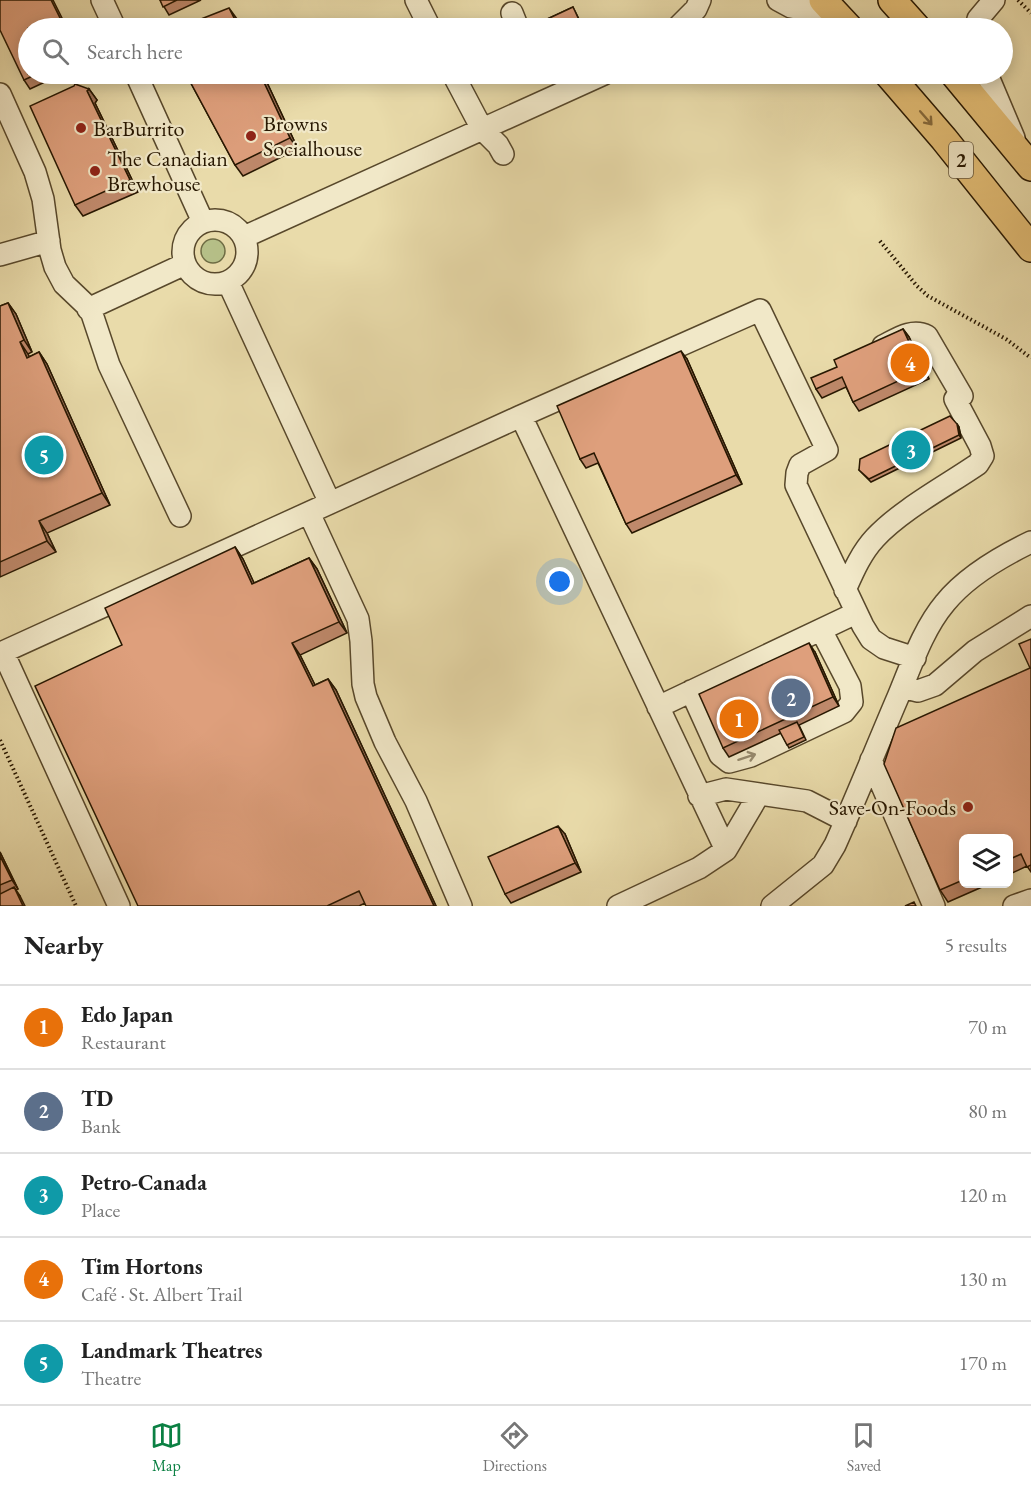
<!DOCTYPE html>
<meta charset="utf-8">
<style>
body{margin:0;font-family:"EB Garamond",serif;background:#f6f6f6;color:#222}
.controls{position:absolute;right:18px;bottom:18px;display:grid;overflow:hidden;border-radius:9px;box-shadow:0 3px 15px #0003}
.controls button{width:54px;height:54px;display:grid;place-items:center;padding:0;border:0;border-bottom:2px solid #e0e0e0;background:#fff;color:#222;font:30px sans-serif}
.you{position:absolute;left:560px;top:582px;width:21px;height:21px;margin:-15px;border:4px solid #fff;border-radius:50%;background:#1a73e8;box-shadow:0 0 0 9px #1a73e833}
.badge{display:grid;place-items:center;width:39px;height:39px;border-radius:50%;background:#0b8043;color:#fff;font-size:20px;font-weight:700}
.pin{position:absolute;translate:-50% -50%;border:3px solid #fff;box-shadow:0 2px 6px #0006}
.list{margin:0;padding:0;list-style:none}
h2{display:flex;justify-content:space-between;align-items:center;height:78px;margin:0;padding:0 24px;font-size:26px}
h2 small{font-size:20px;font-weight:400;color:#767676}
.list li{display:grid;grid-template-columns:39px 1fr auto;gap:18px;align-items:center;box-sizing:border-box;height:84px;padding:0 24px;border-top:2px solid #e0e0e0}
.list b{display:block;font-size:22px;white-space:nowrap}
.list p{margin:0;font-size:20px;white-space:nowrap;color:#767676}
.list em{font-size:20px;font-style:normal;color:#767676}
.icon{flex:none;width:33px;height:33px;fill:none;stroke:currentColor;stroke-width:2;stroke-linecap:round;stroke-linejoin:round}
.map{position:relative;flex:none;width:1031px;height:906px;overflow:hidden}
.search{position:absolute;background:#fff;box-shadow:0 3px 15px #0003;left:18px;right:18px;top:18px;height:66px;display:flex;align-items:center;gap:15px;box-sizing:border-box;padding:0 21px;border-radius:33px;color:#767676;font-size:22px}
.sheet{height:498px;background:#fff}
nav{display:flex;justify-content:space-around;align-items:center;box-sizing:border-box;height:84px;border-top:2px solid #e0e0e0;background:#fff;font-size:16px;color:#767676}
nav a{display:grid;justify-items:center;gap:3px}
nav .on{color:#0b8043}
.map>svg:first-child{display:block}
.green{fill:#b6c088;stroke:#6e6c44;stroke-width:1.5}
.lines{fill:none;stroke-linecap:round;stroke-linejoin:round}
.minor-casing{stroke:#58482b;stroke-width:24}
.major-casing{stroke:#271701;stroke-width:30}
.path{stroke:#271701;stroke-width:4;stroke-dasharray:1.5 3;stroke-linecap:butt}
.minor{stroke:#f1e8c8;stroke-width:21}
.major{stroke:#e4be75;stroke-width:27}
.wall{fill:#bf896b;stroke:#271701;stroke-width:1.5}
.shaded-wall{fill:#9b6f57;stroke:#271701;stroke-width:1.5}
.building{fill:#de9f7c;stroke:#271701;stroke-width:1.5}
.oneway{stroke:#866a3b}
.oneway2{stroke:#968a6e}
.poi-dot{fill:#8f2418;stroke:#f1e8c8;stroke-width:2}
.labels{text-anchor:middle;stroke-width:4.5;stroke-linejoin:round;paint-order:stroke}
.shield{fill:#f1e8c8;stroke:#64563d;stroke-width:1.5}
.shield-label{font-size:21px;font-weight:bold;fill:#271701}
.poi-label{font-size:22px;fill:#271701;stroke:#f1e8c8;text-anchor:start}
</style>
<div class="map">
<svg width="1031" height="906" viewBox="0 0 1031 906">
<rect width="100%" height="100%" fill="#e9dbaa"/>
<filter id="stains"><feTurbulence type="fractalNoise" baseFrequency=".00333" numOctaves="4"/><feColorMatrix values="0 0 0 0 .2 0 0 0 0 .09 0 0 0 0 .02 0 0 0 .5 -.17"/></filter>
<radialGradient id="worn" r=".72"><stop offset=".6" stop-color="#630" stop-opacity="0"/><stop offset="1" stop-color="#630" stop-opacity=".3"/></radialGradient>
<!-- green -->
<path class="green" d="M201 251a12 12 0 1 1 24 0a12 12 0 1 1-24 0Z"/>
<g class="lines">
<defs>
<path id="minor" d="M102,0L115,28
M416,0L430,28
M778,0L791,7L838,16
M512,13L518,28
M677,28L696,9L700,0
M976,28L978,19L994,0
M136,74L203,222
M453,74L482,129L498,145L503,154
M987,74L1014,138
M0,94L35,172L43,199L50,250L55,267L64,284L86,305L92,314L109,365L180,516
M183 252a32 32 0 1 1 64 0a32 32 0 1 1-64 0Z
M244,237L604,74
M0,255L49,241
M228,282L330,503
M88,309L185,264
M883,346C897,339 912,328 927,336L962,396
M521,416L760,310L827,450L800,465L797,473L796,485L863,626L871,639L884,648L915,658
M309,513L358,619L361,641L363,684L366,697L385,742L416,801L461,906
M845,590C853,572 861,553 875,538C901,510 946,486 978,464L983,456L980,446L955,399
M902,687L918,691L935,685L975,651L1031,616
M691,691L720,755L729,762L751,756L844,712L852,702L850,686L821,630
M658,707L856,613
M871,760L934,906
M699,796L726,789L807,801L846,821
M119,906L3,652L521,416L726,850
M618,906L699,868L726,850L759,794
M772,906L823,865L835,845C857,796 877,746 898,697C911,666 923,629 945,603C966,577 1002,556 1031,542
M1014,906L1031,900"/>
<path id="major" d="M823,0L849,28
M892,0L917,28
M888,74L944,139L1031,248
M954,74L1031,167"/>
</defs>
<!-- minor casing -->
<use href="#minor" class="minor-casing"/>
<!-- major casing -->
<use href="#major" class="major-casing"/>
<!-- path -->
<path class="path" d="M1018,0L1031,13
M880,241L917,286L928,296L1006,339L1031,358
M0,740L76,906"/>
<!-- minor -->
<use href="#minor" class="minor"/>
<!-- major -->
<use href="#major" class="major"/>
</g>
<!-- wall -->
<path class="wall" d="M160,0H201L169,15Z
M573,7L582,25L575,28H528Z
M28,74H62L30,89L24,80Z
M186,74H263L298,149L243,176L235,165Z
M89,89L97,100L95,103L138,192L83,216L75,205Z
M8,303L16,314L32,352L28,354L29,357L39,352L47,364L110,505L47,533L56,552L0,577V306Z
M903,329L909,337L929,379L859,411L853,402L846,387L822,398L816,389L837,367Z
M687,359L742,484L632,533L626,524L598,463L586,468L580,459Z
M957,424L959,427L961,438L871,482L859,470Z
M235,547L243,559L254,583L309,558L317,569L347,633L300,655L315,685L328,679L336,690L436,906H366L365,903L359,906H138L122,645Z
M1031,639V872L1027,866L1008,875V838H963V884H989L948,902L940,890L1030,668Z
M815,652L839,706L799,725L806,740L789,748L781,733L729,757L723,748Z
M565,834L581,872L511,903L505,894Z
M0,852L18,889L15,890L20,896L0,906Z"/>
<!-- shaded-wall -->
<path class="shaded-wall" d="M51,0H53L67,28H65Z
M229,8L237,19L242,28H239Z
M260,74H263L298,149L290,138Z
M89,89L97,100L95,103L138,192L130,180L87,91Z
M8,303L16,314L32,352L24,340Z
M903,329L909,337L929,379L922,370Z
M20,342L28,354L35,369L27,358Z
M681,351L687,359L742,484L736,475Z
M39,352L47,364L110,505L102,493Z
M957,424L959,427L961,438L959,435Z
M39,521L47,533L56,552L47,541Z
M235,547L243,559L260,596L252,584Z
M309,558L317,569L347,633L339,622Z
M292,643L300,655L321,697L313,686Z
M809,643L815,652L839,706L833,697Z
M328,679L336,690L436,906H434Z
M558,826L565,834L581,872L575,863Z
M0,852L18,889L12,880L0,856Z
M14,887L20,896L25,906H23Z"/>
<!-- building -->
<path class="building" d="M0,0H51L65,28H28V74H37L24,80L0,30Z
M160,0H177L163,7Z
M573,7L580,22L567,28H528Z
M229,8L239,28H187L188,27L196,21Z
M186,74H260L290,138L235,165Z
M75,84L89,89L87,91L130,180L75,205L30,106L74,86Z
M8,303L24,340L20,342L27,358L39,352L102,493L39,521L47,541L0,562V306Z
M903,329L922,370L853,402L842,377L816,389L811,378L837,367L834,360Z
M681,351L736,475L626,524L594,453L580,459L557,406Z
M950,416L957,424L959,435L869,479L859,470L860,459Z
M235,547L252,584L309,558L339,622L292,643L313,686L328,679L434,906H366L359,891L327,906H138L35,686L122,645L105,608Z
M1031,639V865L1027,867L1021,854L1008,860V838H963V880L940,890L884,764L896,728L1030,668L1019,644Z
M809,643L833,697L723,748L699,694Z
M797,722L804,737L787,745L779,730Z
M558,826L575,863L505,894L488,857Z
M0,856L12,880L0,885Z
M14,887L23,906H0V894Z
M914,902L916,906H905Z"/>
<!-- one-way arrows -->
<defs><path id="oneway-shaft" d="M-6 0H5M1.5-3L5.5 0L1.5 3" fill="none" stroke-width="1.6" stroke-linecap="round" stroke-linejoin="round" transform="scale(1.5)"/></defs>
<use class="oneway" href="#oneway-shaft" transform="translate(926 118) rotate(49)"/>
<use class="oneway2" href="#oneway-shaft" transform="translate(747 757) rotate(-18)"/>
<!-- markers -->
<g class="poi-dot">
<circle cx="81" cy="128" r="6"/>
<circle cx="251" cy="136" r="6"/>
<circle cx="95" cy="171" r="6"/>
<circle cx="968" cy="807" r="6"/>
</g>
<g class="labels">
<!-- shield labels -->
<rect class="shield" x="949" y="142" width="24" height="36" rx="4.5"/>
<g class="shield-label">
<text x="961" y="167">2</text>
</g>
<!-- poi labels -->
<g class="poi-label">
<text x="263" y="131">Browns<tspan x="263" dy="25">Socialhouse</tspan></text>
<text x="93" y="136">BarBurrito</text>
<text x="107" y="166">The Canadian<tspan x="107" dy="25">Brewhouse</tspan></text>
<text x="956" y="815" text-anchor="end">Save-On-Foods</text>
</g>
</g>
<rect width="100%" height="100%" filter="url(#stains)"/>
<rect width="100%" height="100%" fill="url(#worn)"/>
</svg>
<div class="controls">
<button><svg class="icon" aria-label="layers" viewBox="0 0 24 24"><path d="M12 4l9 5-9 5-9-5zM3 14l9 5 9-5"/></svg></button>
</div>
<div class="you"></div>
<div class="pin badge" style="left:739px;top:719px;background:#e8710a">1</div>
<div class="pin badge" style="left:791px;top:698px;background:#5c6f8a">2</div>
<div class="pin badge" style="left:911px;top:450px;background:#0f9aa8">3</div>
<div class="pin badge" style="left:910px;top:363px;background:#e8710a">4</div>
<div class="pin badge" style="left:44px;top:455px;background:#0f9aa8">5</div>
<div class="search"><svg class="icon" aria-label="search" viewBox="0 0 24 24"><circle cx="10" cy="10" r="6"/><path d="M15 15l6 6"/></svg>Search here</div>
</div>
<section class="sheet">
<h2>Nearby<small>5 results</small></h2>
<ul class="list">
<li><span class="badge" style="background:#e8710a">1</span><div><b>Edo Japan</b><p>Restaurant</p></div><em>70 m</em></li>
<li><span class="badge" style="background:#5c6f8a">2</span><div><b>TD</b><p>Bank</p></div><em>80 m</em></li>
<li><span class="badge" style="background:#0f9aa8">3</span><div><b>Petro-Canada</b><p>Place</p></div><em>120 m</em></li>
<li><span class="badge" style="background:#e8710a">4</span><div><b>Tim Hortons</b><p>Café · St. Albert Trail</p></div><em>130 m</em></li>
<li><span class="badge" style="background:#0f9aa8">5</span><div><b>Landmark Theatres</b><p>Theatre</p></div><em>170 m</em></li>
</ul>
</section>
<nav>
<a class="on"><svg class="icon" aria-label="map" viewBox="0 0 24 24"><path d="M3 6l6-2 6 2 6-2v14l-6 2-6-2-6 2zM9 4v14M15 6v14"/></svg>Map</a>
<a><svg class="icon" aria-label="directions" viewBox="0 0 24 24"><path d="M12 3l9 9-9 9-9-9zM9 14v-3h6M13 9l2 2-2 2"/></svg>Directions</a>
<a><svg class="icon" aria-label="saved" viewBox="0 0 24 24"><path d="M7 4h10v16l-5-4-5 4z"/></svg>Saved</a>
</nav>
